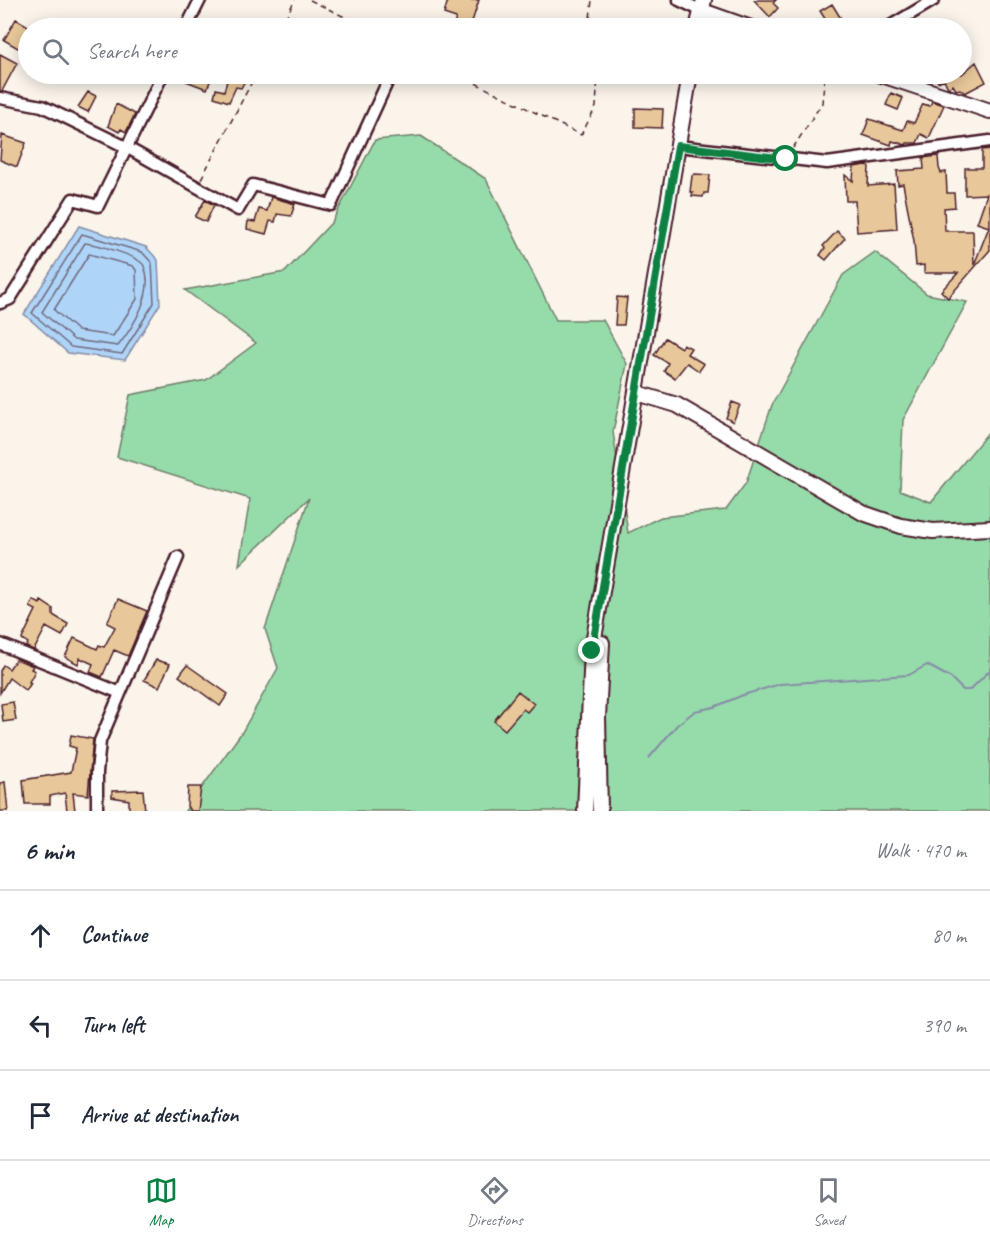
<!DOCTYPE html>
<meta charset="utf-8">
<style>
body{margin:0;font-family:Caveat,sans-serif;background:#f6f6f7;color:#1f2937}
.stop{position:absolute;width:18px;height:18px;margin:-14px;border:4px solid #0b8043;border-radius:50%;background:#fff}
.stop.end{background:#0b8043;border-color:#fff;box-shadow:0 2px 6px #0008}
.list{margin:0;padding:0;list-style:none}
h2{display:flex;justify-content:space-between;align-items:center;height:78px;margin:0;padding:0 24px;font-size:26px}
h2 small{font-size:20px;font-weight:400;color:#747a83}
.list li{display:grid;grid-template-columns:39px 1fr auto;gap:18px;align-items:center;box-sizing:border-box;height:90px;padding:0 24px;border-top:2px solid #e0e1e3}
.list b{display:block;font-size:22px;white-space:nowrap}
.list em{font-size:20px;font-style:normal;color:#747a83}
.icon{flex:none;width:33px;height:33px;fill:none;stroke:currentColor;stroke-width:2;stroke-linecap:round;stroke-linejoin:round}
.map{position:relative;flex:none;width:990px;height:811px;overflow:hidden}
.search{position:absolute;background:#fff;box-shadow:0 3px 15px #0003;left:18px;right:18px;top:18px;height:66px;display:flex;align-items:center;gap:15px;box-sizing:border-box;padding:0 21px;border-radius:33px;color:#747a83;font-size:22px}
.sheet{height:348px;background:#fff}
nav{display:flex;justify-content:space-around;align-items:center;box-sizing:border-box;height:84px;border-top:2px solid #e0e1e3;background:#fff;font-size:16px;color:#747a83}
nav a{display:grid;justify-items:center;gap:3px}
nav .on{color:#0b8043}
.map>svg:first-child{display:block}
.green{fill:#96dcaa;stroke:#707e6a;stroke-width:1.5}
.water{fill:#aed5f8;stroke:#868ca6;stroke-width:1.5}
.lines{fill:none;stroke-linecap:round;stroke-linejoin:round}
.shore{stroke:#72687d;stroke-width:1.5}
.stream{stroke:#868ca6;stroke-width:2}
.building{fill:#e8c79a;stroke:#4a1f2b;stroke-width:1.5}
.minor-casing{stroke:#4a1f2b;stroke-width:15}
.tertiary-casing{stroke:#4a1f2b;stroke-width:18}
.path{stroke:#4a1f2b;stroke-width:1.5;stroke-dasharray:6 4.5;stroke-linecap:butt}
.minor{stroke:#fff;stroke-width:10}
.tertiary{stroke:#fff;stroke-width:14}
.route{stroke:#0b8043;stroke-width:8}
</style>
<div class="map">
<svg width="990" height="811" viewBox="0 0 990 811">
<rect width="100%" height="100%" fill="#faf4eb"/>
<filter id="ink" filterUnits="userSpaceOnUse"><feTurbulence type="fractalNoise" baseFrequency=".0167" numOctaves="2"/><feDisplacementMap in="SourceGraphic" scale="12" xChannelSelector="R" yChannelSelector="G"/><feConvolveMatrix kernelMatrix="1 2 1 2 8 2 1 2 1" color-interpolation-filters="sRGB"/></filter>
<g filter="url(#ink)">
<!-- green -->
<path class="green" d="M421,136L486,179L556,320H603L627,364L613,432L628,533L661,517L726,510L746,483L772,405L843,275L875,252L927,294L967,302L903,420L900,490L931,502L990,430V811H185L242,732L278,668L265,629L309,498L239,565L250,499L117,457L130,395L206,380L256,343L185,290L285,272L332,222L375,140Z"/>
<!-- water -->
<path class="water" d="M79,226L146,247L158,260L160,304L125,360L68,353L24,314Z"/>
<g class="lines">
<!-- shore -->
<path class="shore" d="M82,234L142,252L152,263L154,303L122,354L71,347L32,313Z
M85,243C96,244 140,256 144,266C155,292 134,326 118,346L74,340L42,312Z
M89,254L133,266L136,270L137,299L113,336L78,331L54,310Z"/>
<!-- stream -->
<path class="stream" d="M649,758L677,725L695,711L714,707L743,695L780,684L909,675L927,665L951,678L963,690H970L990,670"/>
</g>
<!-- building -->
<path class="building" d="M448,0H479L470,28H453L456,18L444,14Z
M754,0H776L773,3L778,8L770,17Z
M832,4L840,17L846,28H831L820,11Z
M16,19L28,26V41L23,51L4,40Z
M0,54L17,63L2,91H0Z
M976,62L986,82L965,93L960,89L956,90L953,85L948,88L944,79L938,82L934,74H962Z
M188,74H213L207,89L186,81Z
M229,74H245L247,77L241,88L236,87L229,102L214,97L216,89L224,91Z
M88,92L96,96L88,112L78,107Z
M891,93L903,98L898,110L886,105Z
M932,101L944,105L929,138L921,134L917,143H907L906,145L892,141L891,145L863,135L869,119L903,130L907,121L914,123L923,104L930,106Z
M116,104L135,114L126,132L121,129L119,132L108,126Z
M635,108L663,109L662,128L635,127Z
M2,135L26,143L17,167L0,160Z
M990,149V250L948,298L941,291L958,273H924V265L916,266L914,241L903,184L898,185L897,171L924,169L923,158L938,156L939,168L941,173L946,172L947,193H954L955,207L944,208L945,231H973L974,265L989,227L977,223L987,194L965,195V168H982V150Z
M865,165L869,166L868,186L894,184L897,229L857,232L855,201H846L845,175L853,181L854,167Z
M695,174L710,175L708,193H704L703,197L692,196L693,192H690L692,176Z
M271,197L295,204L291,216L277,214L275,222L270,221L266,234L247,229L248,221L255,222L259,209L267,211Z
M205,200L214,205L206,222L195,217Z
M837,231L845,238L826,260L820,255L825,248L823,246Z
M617,297L627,298L624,325H615Z
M665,338L681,348L683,344L691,348L687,354L704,364L699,371L687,363L675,378L664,371L668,363L654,355Z
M732,402L740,405L733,422L726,418Z
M118,599L147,611L128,656L114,650L102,677L90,672L93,664L80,658L78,664L65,657L74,638L97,649L99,645L104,647L115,627L107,623Z
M33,600L40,604L41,601L53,609V615L68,624L62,636L46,627L34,650L26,647L28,643L22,639L36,610L30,607Z
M16,659L33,666L31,669L35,671L29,682L31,683L26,691L9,678L0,693V671L3,665L9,669Z
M156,660L170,664L159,687L144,680Z
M187,665L228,694L220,706L179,676Z
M518,691L534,704L527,712L523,709L505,730L494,721Z
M13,702L16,720L3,722L1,704Z
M71,735L93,739L88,795L73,793L75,811H67L65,793L50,796V804H25L23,780L71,772L76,748L69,746Z
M5,782L8,811H0V783Z
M188,787H201L198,811H190L187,806Z
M143,790L145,811H129V800L112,797V791Z"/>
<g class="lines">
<defs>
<path id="minor" d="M679,0L700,10
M186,28L200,0
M887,28L934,0
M0,98L42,106L126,147L238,210L253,185L331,205L391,74
M678,146L827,163L990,141
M0,303L10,299L73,199L98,206L163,74
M0,644L118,692
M97,811V772L100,741L178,557"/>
<path id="tertiary" d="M700,10L751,28
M697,28L704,0
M879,74L990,111
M637,393L677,405L863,513L901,526L933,531L990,528
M585,811L592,650L690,74
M600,811L598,717L602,643"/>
</defs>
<!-- minor casing -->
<use href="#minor" class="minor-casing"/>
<!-- tertiary casing -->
<use href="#tertiary" class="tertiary-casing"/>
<!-- path -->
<path class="path" d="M310,0L367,28
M280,28L295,0
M589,28L592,0
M457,74L581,135L596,107L598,74
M793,148L822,103L825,74
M201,179L256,74"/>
<!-- minor -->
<use href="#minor" class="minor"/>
<!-- tertiary -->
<use href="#tertiary" class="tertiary"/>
</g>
</g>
<g class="lines" filter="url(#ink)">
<!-- route -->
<path class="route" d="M592,651L678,146L786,159"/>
</g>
</svg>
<div class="stop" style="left:786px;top:159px"></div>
<div class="stop end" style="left:592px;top:651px"></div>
<div class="search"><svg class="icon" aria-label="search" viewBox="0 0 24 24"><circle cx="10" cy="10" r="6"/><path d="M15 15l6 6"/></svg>Search here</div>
</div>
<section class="sheet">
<h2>6 min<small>Walk · 470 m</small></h2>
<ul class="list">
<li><svg class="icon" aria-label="ahead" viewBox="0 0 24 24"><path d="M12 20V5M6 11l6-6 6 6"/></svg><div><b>Continue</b></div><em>80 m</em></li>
<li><svg class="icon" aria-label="left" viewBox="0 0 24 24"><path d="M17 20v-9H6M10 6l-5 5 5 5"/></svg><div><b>Turn left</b></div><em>390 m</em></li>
<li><svg class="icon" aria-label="arrive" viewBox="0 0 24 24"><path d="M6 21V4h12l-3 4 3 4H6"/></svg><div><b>Arrive at destination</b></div></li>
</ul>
</section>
<nav>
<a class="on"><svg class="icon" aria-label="map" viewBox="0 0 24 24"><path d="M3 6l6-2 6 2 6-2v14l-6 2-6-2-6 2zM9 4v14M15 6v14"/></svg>Map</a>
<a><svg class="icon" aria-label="directions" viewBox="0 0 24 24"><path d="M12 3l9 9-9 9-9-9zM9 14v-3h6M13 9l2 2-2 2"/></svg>Directions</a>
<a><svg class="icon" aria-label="saved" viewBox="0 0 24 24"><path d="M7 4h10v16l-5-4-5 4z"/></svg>Saved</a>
</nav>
